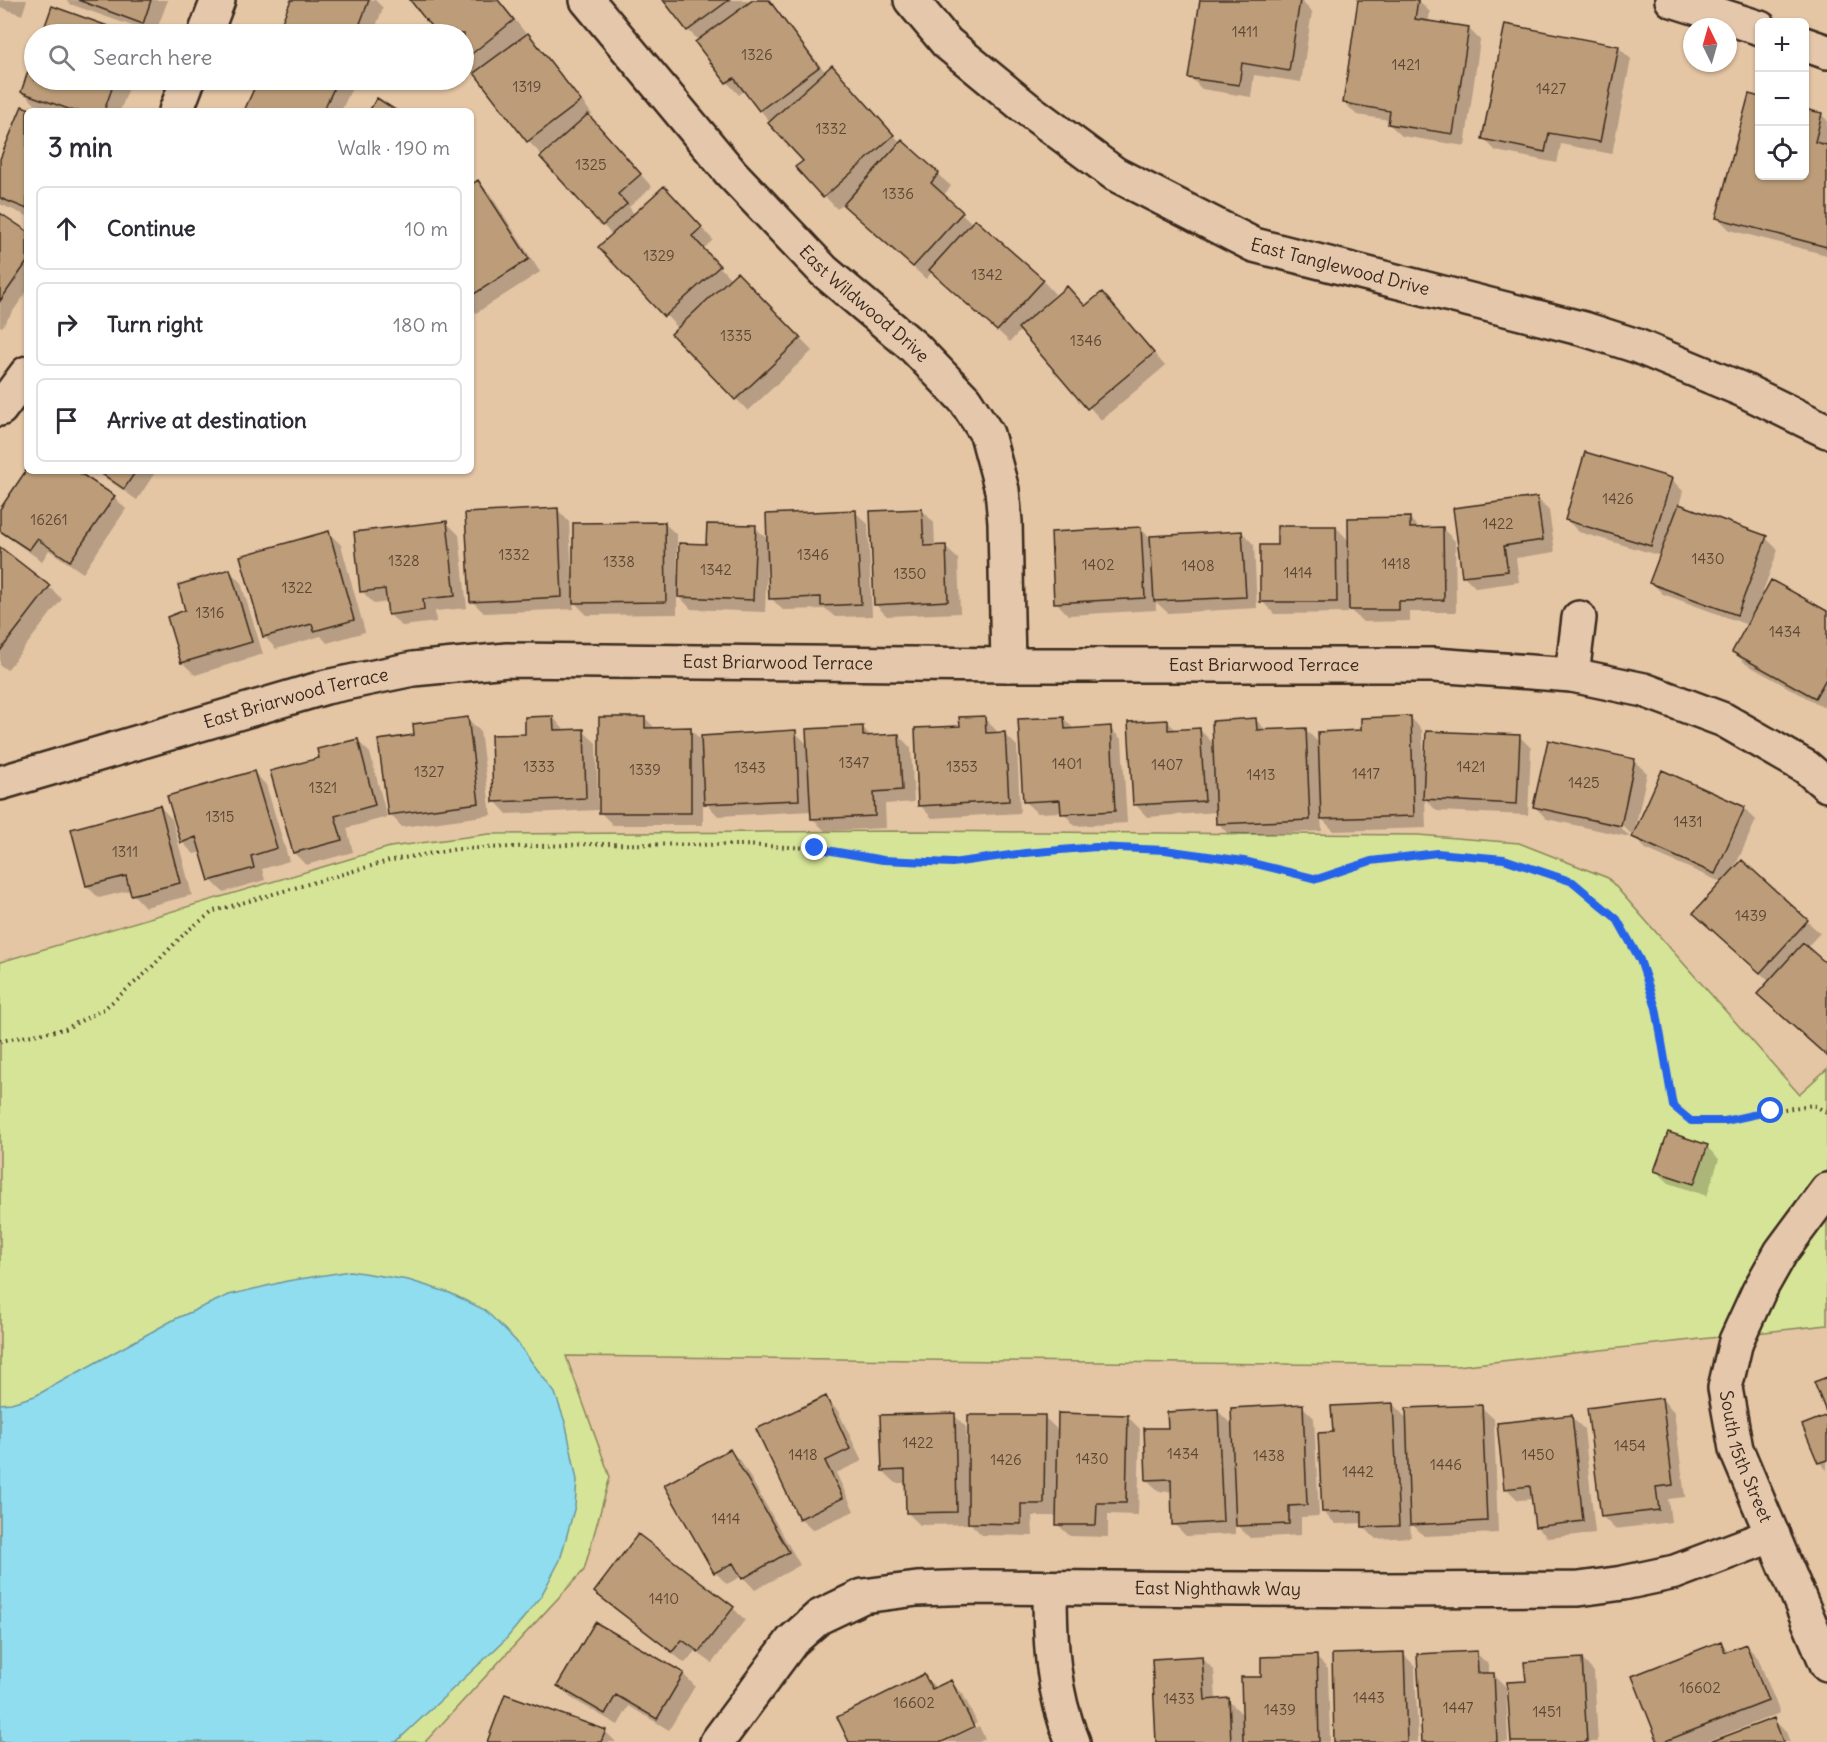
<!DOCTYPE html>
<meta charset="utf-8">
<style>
body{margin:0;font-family:Delius,sans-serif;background:#f7f7f7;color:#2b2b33}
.controls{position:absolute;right:18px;top:18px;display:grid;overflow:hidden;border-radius:9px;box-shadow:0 2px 4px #0004}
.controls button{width:54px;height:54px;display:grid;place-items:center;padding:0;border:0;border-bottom:2px solid #e1e1e2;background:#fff;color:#2b2b33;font:30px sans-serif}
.compass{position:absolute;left:1683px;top:18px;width:54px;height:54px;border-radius:50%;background:#fff;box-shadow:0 2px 4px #0004;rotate:355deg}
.stop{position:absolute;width:18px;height:18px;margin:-14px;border:4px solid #2563eb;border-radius:50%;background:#fff}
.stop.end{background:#2563eb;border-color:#fff;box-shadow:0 2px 6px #0008}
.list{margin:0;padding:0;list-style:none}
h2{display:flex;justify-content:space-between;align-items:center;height:78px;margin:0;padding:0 24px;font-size:26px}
h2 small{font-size:20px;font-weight:400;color:#7c7c81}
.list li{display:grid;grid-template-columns:39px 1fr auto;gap:18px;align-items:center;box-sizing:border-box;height:84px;margin:0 12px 12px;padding:0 12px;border:2px solid #e1e1e2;border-radius:9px}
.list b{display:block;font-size:22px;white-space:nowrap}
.list em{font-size:20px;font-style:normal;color:#7c7c81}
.icon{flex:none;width:33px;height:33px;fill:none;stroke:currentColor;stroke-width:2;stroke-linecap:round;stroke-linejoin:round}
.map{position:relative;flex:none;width:1827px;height:1742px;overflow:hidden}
.search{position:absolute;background:#fff;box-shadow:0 2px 4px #0004;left:24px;top:24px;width:450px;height:66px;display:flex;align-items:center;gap:15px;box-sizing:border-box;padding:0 21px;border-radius:33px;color:#7c7c81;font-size:22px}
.panel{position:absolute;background:#fff;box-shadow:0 2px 4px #0004;left:24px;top:108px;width:450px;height:366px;border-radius:9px}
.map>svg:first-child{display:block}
.green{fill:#d6e497;stroke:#88875a;stroke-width:1.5}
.water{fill:#8fddee;stroke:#6d959b;stroke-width:1.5}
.shadow{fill:#0003}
.building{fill:#bd9d79;stroke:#3b2a1e;stroke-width:1.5}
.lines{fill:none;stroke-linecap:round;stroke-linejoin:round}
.minor-casing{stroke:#3b2a1e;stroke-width:38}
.path{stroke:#3b2a1e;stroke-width:4;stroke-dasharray:1.5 4.5;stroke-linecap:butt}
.minor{stroke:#e5c8ac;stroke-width:33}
.route{stroke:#2563eb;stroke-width:8}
.labels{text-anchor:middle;stroke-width:5;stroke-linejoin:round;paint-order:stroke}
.number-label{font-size:15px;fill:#5c4735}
.street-label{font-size:18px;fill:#3b2a1e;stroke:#e5c8ac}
</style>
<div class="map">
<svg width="1827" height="1742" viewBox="0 0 1827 1742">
<rect width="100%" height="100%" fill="#e4c5a4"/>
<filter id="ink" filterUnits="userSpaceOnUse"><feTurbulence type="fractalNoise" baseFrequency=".0167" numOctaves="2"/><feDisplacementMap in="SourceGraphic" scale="12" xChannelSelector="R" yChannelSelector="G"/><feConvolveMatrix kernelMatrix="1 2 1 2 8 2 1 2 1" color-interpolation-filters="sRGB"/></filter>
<g filter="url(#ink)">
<!-- green -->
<path class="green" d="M914,831L1418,835L1519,843L1608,878L1799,1094L1827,1069V1325L1457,1366L566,1356L610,1477L584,1570L425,1742H0V962L390,847L489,834Z"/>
<!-- water -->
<path class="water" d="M350,1271L408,1280L450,1293L485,1310L516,1341L555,1393L566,1425L577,1480L575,1506L560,1560L540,1598L506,1639L396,1742H0V1404L11,1403L35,1396L175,1319L229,1295L287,1281Z"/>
<!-- shadow -->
<path class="shadow" d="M0,0H27L22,15L0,7Z
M66,0H168L155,34L70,4Z
M293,0H375L383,8L373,34H287L281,29Z
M412,0H499L527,35L540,47L592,114L589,117L652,187L629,207L635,215L676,201L713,240L703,249L731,279L737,274L812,351L748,411L673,334L679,329L601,247L613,236L542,158L557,144L555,143L541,154L528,141L475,72L473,74L464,64V34H439Z
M665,0H769L826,73L844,79L901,143L951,186L943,196L973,224L1043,281L1055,294L1045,305L1046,306L1086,307L1114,306L1165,366L1101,420L1021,330L1010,342L933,271L926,279L858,217L848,199L837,209L797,167L805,161L760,110L745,90L739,95L727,82L697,43L699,41L688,30Z
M1202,0H1300L1312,12L1301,82L1254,75L1251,97L1202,89L1190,77Z
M1360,0H1418L1430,12L1428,23L1468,28L1480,40L1465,146L1402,136L1389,124L1390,120L1357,115L1344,103Z
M53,8L126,34H43Z
M1618,47L1631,59L1612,154L1561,144L1557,163L1496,151L1484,139Z
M34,58V80H132L120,111H55L35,104L22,91Z
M260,80H350L354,84L341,111H245Z
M23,108L31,111H27V216L0,204V162Z
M1804,110L1822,115L1827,120V255L1730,230L1718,218L1760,176H1804Z
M478,182L490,194L540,272L476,313L471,308V187Z
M0,214L27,233V291L2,327L0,326Z
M27,471H75L114,497L126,509L83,573L49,550L42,561L0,532V512Z
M95,471H156L137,500Z
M1671,479L1683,491L1679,506L1766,538L1778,550L1759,602L1827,613V709L1746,664L1733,652L1748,625L1663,594L1651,582L1661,556L1579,532L1566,519Z
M1537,498L1549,511L1555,552L1516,558L1519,582L1476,588L1464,576Z
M557,509L569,522L572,575L664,523L677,535V575H680L708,545L755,527L768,540L855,512L868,524L872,616L835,617L826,609L783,610L771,598L769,561H767L765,612L691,609L677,594V614L587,615L573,601L574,609L484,613L472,601Z
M922,510L934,523L935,547H945L958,559L960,613L887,616L875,604Z
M1410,519L1420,529H1443L1455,541L1456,612H1410V621L1363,622L1348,608V613L1274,614L1262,601L1279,547L1336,527L1349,541Z
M447,523L459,535L467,608L435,611L436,622L402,626L389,614L388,602L374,604L362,591Z
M1141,529L1152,540L1242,532L1254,545L1257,608L1168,613L1156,602V610L1068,615L1056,602Z
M329,533L341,545L365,632L327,643L321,636L276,649L264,636Z
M0,549L49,587L62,599L7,670L0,665Z
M229,570L241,583L263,654L195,675L183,663L169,617L187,611Z
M553,717L565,731H583L596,743L598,810L507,814L495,801L527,736Z
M1410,717L1422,730L1424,763L1519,736L1531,748L1528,815L1437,811L1425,799L1426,828L1334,831L1321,818L1322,831L1230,836L1218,823L1217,812L1147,817L1135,804L1167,721L1177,731L1200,730L1214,744L1256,720L1267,731L1305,729L1320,744Z
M467,718L480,731L491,815L402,827L390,814L416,736Z
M645,718L656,729H690L703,742L795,732L809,746L862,727L872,737L899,736L911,748L914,802L885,804L886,828L825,831L812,818V811L718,816L706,803L705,793H703V825H613L601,813Z
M984,718L996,730L997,734H1005L1017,746L1020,813L932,818L920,805L962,728Z
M1063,718L1075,730L1110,728L1122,740L1127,823L1075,826L1063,812L1037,813L1024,801Z
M357,740L370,753L387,817L347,828L353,852L306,865L294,853L321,759Z
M1634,761L1647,773L1634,834L1744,808L1756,820L1734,869L1742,862L1820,933L1806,948L1827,966V1056L1770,982L1708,925L1723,883L1646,849L1617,820L1615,822L1630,837L1547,819L1535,807Z
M254,772L266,785L289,861L262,869L265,880L223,892L211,880L202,852L194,854L182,842Z
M160,807L172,819L192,895L145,907L133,894L131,890L99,898L87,886Z
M1707,1147L1719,1159L1707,1196L1669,1183L1656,1171Z
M825,1398L838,1411L862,1461L836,1473L854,1511L812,1530L800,1518Z
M1662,1399L1674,1412L1685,1497L1668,1499L1671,1522L1615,1529L1603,1517Z
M1393,1404L1407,1419L1481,1407L1494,1419L1498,1533L1424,1536L1410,1522L1411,1537L1376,1539L1364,1527L1363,1523L1336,1524L1323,1512Z
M1302,1406L1314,1418L1319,1516L1301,1517V1535L1250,1538L1235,1523V1534L1186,1536L1174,1524L1173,1491L1160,1492L1147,1480L1170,1429L1218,1411L1233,1426Z
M954,1415L966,1427L967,1446L1044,1417L1059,1431L1127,1416L1140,1429L1138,1515L1108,1514V1537L1070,1536L1057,1524L1058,1516H1032L1033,1536L982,1535L971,1524L920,1525L908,1513L907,1483H896L883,1471Z
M1571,1417L1584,1429L1595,1533L1548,1538L1536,1526L1533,1499L1518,1500L1506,1488Z
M1827,1417V1470L1819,1462Z
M730,1450L742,1463L800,1565L755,1590L742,1576L727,1584L715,1572Z
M596,1592L733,1608L745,1620L712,1663L695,1651L685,1663L608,1604Z
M1721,1643L1729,1652L1746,1645L1758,1658L1780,1713L1706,1742H1660Z
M1476,1653L1489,1665V1674H1493L1506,1687L1508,1742H1423Z
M1403,1654L1415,1666L1418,1742H1336Z
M1316,1657L1328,1669L1330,1742H1157L1202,1658L1214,1670L1216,1701L1228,1700L1243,1715L1263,1678Z
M1582,1659L1594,1672L1598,1742H1512L1528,1682Z
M683,1674L695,1686L669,1730L629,1706L618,1725L571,1698L559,1686Z
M924,1676L936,1688L951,1682L963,1694L977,1723L938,1742H851Z
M1774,1720L1786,1732L1790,1742H1714Z
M979,1726L985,1739L979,1742H945Z
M605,1731L616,1742H489Z"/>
<!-- building -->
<path class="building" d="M78,0H151L143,24Z
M291,0H369L356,34H293L279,29Z
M410,0H498L514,20L464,60V34H437Z
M663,0H729L687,31Z
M753,0H769L819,67L759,111L734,78L726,83L695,42Z
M1200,0H1300L1289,71L1242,63L1239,85L1188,78Z
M1358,0H1418L1415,19L1469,27L1453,134L1388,124L1390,111L1343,103Z
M52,6L130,34H42Z
M1505,24L1619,46L1600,142L1549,133L1545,152L1482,139Z
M528,33L581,101L527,142L474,73Z
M34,54V80H115L104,111H74L21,92Z
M832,65L894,135L823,198L795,167L803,161L768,123Z
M258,80H338L323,111H244Z
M1749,94L1760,97V176H1804V109L1822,113L1815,142L1827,145V247L1716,218Z
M377,98L397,111H369Z
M22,106L35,111H27V209L0,198V159Z
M588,114L641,174L618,194L627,204L602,226L540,157Z
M902,140L939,173L931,183L963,212L913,267L843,205Z
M478,180L529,259L471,296V185Z
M664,186L702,227L692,236L720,266L664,317L598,247Z
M0,213L27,231V262L0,301Z
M975,219L1044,280L997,331L929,270Z
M737,272L801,338L735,400L671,334Z
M1067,286L1085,306L1102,292L1154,353L1087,409L1018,328Z
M1585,452L1672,478L1651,546L1565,520Z
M27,469V471H77L115,496L70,561L37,539L29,550L0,531V509Z
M98,471H136L124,489Z
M1537,497L1543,540L1504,546L1508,571L1462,576L1453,508Z
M1679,504L1767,536L1737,615L1649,583Z
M558,508L562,597L470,602L465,513Z
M922,509L924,546L946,545L948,601L874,605L870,511Z
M856,510L861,604L821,606V597L769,599L766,514Z
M1410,517V528L1443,527L1444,600L1399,601V610H1349L1348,518Z
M447,521L455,596L423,599L424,610L388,615L385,589L360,592L354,532Z
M665,522L666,602L573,603V523Z
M707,524L756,525L753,600L678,597L679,543L706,544Z
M1277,526H1336L1337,602H1260V545H1277Z
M1141,527L1145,598L1054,603L1051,532Z
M329,531L354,620L314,631L312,624L263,637L240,556Z
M1242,531L1246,597L1154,601L1150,536Z
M0,547L50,586L0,651Z
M230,569L252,642L181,663L167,617L185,610L178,585Z
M1771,580L1827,611V677L1815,698L1732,652Z
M553,716L554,730L584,729L586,798L493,802L491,735L525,734V717Z
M985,716L986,733L1005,732L1009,801L918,806L915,728L960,726L959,717Z
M1411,716L1414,816L1321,819L1318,732L1361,730V718Z
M468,717L479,803L388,815L378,740L414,735L413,724Z
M599,717H645V728L691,727V813H599Z
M1064,717L1065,729L1111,726L1115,811L1061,814L1060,800L1023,802L1018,719Z
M1256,718L1257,730L1306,728L1310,820L1216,824L1212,721Z
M1168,720V730L1200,728L1205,801L1133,805L1128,722Z
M863,726V736L899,734L902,790L874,792L875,816L811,819L806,729Z
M796,730L799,800L704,804L701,736Z
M1426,731L1520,735L1517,804L1423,799Z
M358,739L375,805L335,816L342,840L293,853L270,771L319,758L317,749Z
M1548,740L1635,759L1621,826L1533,807Z
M1662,770L1745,807L1715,874L1632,837Z
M254,771L277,848L251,856L254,868L209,881L196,837L181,843L167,796Z
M160,805L180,883L131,895L126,876L86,886L71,829Z
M1742,860L1808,920L1760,973L1693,913Z
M1803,943L1827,964V1056L1757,994Z
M1668,1132L1708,1145L1694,1184L1654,1171Z
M1827,1377V1414L1814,1382Z
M826,1396L850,1449L825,1461L843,1498L799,1519L756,1429Z
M1662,1398L1673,1485L1656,1487L1659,1510L1601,1517L1587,1408Z
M1393,1403L1399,1526L1362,1527V1511L1322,1512L1318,1433L1333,1432L1331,1406Z
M1303,1404L1307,1505L1289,1506V1524L1236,1526L1231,1408Z
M1482,1405L1487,1521L1410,1525L1406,1408Z
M1218,1409L1223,1522L1172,1525L1171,1479L1146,1480L1144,1428H1168L1167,1412Z
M955,1413L957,1512L906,1513L905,1470L882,1471L880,1415Z
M1058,1413L1128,1415L1126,1503H1097L1096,1525H1056Z
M968,1415H1045L1044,1504H1021V1524L968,1523Z
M1572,1415L1583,1521L1535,1527L1530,1486L1504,1489L1497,1423Z
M1827,1415V1460L1818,1463L1802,1425Z
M730,1449L789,1552L742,1579L733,1563L714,1573L664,1485Z
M638,1534L734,1607L699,1652L682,1640L672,1652L594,1592Z
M595,1622L684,1673L657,1719L616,1695L605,1714L557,1686Z
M1721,1641L1725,1652L1746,1644L1768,1701L1663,1742H1658L1632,1676Z
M1477,1651L1478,1673H1494L1497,1742H1422L1417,1654Z
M1404,1652L1407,1742H1334L1332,1654Z
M1317,1655L1319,1742H1243L1241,1677H1261V1657Z
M1202,1656L1205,1700L1229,1698L1231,1742H1156L1152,1659Z
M1582,1658L1587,1742H1511L1507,1682L1526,1681L1524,1662Z
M924,1674L932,1689L951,1680L974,1727L942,1742H849L837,1717Z
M505,1694L606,1730L601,1742H487Z
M1774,1718L1783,1742H1710Z"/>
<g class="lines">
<defs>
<g id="minor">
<path id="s1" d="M587,0L731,173L824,271L914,347L965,400L987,434L1002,490L1005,522L1008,665"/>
<path id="s2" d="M911,0L947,43L1026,108L1115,174L1254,245L1584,329L1637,346L1743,390L1827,431"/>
<path d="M1672,0L1760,28"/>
<path d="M205,34L218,0"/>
<path d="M1804,44L1827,52"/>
<path d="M176,111L188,80"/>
<path d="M0,409L27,373"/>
<path d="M1572,675L1579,618"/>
<path id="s3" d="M0,783L326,687L413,669L507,660L1008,665H1434L1572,675L1644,690L1724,720L1806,767L1827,785"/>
<path id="s4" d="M1827,1190L1781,1252L1759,1291L1736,1341L1725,1388L1736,1449L1827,1664"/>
<path d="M1050,1588C1050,1640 1052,1693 1073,1742"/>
<path id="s5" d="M717,1742L792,1641L819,1617L863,1596L917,1589L978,1587L1386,1590L1579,1589L1623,1583L1675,1572L1773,1535"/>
</g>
</defs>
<!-- minor casing -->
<use href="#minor" class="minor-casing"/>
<!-- path -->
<path class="path" d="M0,1041L65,1029L104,1009L147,972L187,931L214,911L392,860L457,849L594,844L742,845L815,848L883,860L952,863L1025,853L1096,847L1165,850L1244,861L1317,879L1371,861L1437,853L1504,859L1573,882L1617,919L1640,960L1656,1008L1673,1106L1691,1121H1725L1771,1111L1813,1105L1827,1112"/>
<!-- minor -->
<use href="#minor" class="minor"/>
</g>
</g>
<g class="lines" filter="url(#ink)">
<!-- route -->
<path class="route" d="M815,848L883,860L952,863L1025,853L1096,847L1165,850L1244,861L1317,879L1371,861L1437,853L1504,859L1573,882L1617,919L1640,960L1656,1008L1673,1106L1691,1121H1725L1771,1111"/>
</g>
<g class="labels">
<!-- number labels -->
<g class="number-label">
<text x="1245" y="37">1411</text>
<text x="757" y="60">1326</text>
<text x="1406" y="70">1421</text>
<text x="527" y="92">1319</text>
<text x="1551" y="94">1427</text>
<text x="831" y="134">1332</text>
<text x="591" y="170">1325</text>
<text x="898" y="199">1336</text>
<text x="659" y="261">1329</text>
<text x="987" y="280">1342</text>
<text x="736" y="341">1335</text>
<text x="1086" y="346">1346</text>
<text x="1618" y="504">1426</text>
<text x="49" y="525">16261</text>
<text x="1498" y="529">1422</text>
<text x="514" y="560">1332</text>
<text x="813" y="560">1346</text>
<text x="1708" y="564">1430</text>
<text x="404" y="566">1328</text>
<text x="619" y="567">1338</text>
<text x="1396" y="569">1418</text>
<text x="1098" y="570">1402</text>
<text x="1198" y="571">1408</text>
<text x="716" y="575">1342</text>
<text x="1298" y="578">1414</text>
<text x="910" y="579">1350</text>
<text x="297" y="593">1322</text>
<text x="210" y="618">1316</text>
<text x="1785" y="637">1434</text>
<text x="854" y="768">1347</text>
<text x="1067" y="769">1401</text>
<text x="1167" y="770">1407</text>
<text x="539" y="772">1333</text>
<text x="962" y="772">1353</text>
<text x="1471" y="772">1421</text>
<text x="750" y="773">1343</text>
<text x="645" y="775">1339</text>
<text x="429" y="777">1327</text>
<text x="1366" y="779">1417</text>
<text x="1261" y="780">1413</text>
<text x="1584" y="788">1425</text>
<text x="323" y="793">1321</text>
<text x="220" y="822">1315</text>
<text x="1688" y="827">1431</text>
<text x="125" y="857">1311</text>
<text x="1751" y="921">1439</text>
<text x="918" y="1448">1422</text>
<text x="1630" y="1451">1454</text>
<text x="1183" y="1459">1434</text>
<text x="803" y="1460">1418</text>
<text x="1538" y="1460">1450</text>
<text x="1269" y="1461">1438</text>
<text x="1092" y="1464">1430</text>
<text x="1006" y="1465">1426</text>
<text x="1446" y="1470">1446</text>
<text x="1358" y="1477">1442</text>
<text x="726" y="1524">1414</text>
<text x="664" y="1604">1410</text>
<text x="1700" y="1693">16602</text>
<text x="1369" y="1703">1443</text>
<text x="1179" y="1704">1433</text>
<text x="914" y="1708">16602</text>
<text x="1458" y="1713">1447</text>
<text x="1280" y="1715">1439</text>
<text x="1547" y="1717">1451</text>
</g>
<!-- street labels -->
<g class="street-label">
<text dy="6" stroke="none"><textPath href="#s2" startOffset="514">East Tanglewood Drive</textPath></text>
<text dy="6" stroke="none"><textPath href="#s1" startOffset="412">East Wildwood Drive</textPath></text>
<text dy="6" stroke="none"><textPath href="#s3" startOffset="794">East Briarwood Terrace</textPath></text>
<text dy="6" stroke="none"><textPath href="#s3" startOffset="1280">East Briarwood Terrace</textPath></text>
<text dy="6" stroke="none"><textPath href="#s3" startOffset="308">East Briarwood Terrace</textPath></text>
<text dy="6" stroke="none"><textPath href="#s4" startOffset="297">South 15th Street</textPath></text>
<text dy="6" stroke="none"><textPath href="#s5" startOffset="566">East Nighthawk Way</textPath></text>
</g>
</g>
</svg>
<div class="controls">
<button>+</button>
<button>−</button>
<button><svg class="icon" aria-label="locate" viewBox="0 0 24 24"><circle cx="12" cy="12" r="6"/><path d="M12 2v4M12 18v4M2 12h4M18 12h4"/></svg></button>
</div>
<svg class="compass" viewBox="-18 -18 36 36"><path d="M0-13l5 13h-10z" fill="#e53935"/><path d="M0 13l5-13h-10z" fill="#7c7c81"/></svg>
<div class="stop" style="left:1771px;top:1111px"></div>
<div class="stop end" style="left:815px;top:848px"></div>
<div class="search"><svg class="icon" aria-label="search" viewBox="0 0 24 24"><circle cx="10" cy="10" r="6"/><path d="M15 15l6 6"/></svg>Search here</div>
<section class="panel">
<h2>3 min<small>Walk · 190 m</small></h2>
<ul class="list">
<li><svg class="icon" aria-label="ahead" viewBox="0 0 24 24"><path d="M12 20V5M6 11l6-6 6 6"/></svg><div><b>Continue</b></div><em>10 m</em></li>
<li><svg class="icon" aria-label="right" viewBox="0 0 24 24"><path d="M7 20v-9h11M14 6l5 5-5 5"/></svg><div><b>Turn right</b></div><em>180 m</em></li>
<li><svg class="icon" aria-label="arrive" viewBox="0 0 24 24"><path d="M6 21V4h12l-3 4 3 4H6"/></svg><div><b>Arrive at destination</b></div></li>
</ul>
</section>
</div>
